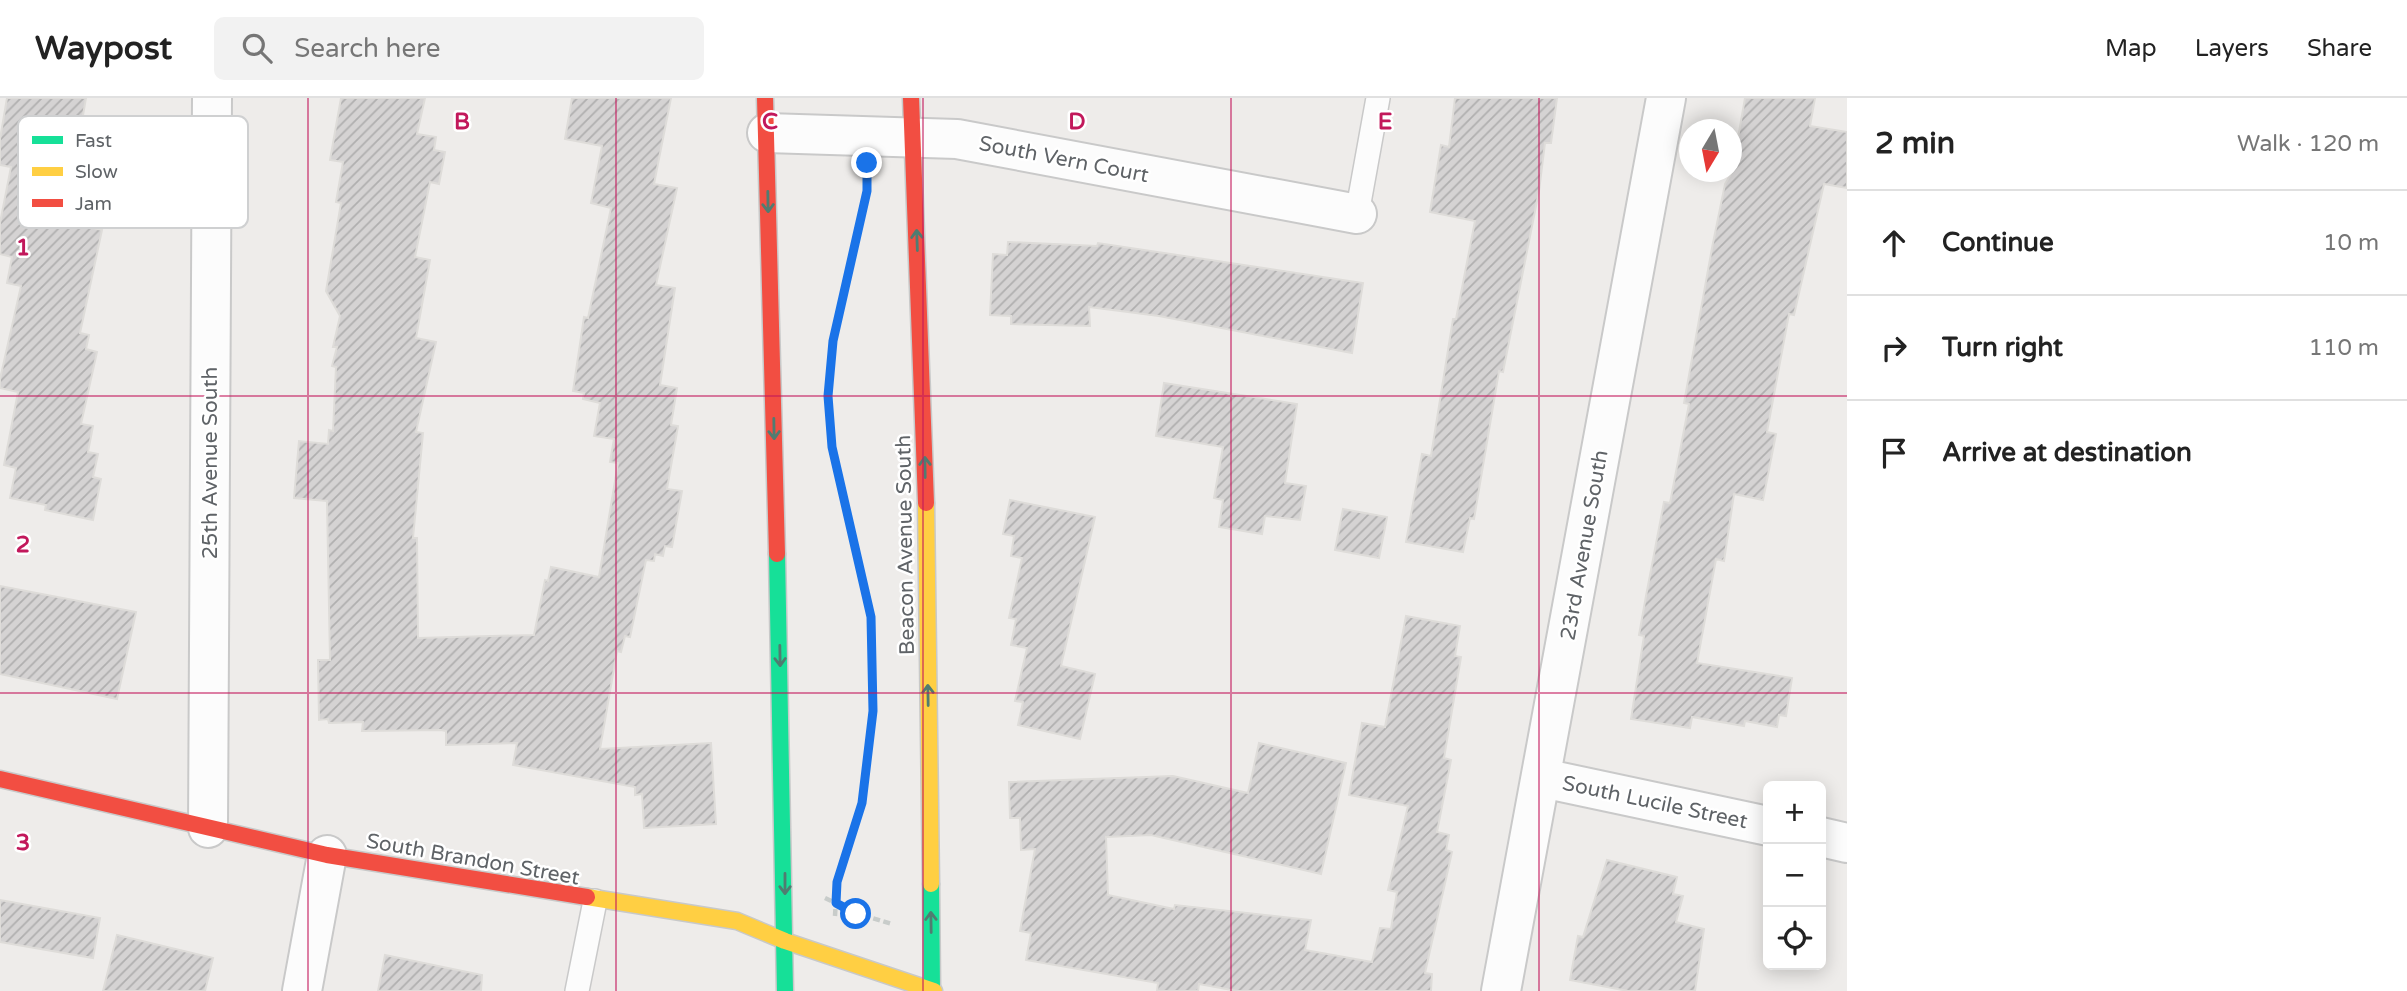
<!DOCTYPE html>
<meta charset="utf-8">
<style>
body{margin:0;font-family:"Varela Round",sans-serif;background:#f2f2f2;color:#222}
.controls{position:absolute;right:21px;bottom:21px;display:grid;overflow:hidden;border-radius:10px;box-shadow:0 4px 18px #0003}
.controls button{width:63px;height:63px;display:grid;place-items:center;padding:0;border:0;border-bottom:2px solid #e0e0e0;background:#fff;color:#222;font:35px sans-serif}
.compass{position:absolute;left:1679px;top:21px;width:63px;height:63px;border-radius:50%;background:#fff;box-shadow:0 4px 18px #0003;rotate:190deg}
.stop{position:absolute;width:21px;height:21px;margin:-16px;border:5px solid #1a73e8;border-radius:50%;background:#fff}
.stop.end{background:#1a73e8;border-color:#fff;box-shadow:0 2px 7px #0008}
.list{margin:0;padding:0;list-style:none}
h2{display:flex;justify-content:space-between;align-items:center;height:91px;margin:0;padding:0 28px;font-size:30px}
h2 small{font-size:23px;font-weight:400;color:#767676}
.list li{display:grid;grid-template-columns:46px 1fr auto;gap:21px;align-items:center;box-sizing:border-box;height:105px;padding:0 28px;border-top:2px solid #e0e0e0}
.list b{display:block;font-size:26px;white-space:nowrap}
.list em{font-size:23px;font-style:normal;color:#767676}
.icon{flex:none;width:38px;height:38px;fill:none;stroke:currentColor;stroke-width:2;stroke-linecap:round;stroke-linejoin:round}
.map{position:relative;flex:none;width:1847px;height:893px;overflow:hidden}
header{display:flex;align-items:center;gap:42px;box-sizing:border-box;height:98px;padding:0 35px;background:#fff;border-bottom:2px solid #e0e0e0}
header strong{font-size:33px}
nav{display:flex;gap:38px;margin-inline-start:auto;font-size:24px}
.search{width:490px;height:63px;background:#f2f2f2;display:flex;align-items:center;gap:18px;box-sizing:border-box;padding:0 24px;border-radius:10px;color:#767676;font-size:26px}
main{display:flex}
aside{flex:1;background:#fff}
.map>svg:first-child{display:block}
.building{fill:url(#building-hatch);stroke:#dedcd9;stroke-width:2}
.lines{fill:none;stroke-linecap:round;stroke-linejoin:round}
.lane-casing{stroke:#c9c9c9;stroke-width:26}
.street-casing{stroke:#c9c9c9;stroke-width:42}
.fast-casing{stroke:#c8c9c9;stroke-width:19}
.slow-casing{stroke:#c8c9c9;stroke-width:19}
.jam-casing{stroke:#c8c9c9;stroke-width:19}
.path{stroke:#c8ccca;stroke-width:4.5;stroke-dasharray:7 3.5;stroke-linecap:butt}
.lane{stroke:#fcfcfc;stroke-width:23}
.street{stroke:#fcfcfc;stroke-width:38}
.fast{stroke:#16e098;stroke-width:16}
.slow{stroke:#ffcf43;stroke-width:16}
.jam{stroke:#f24e42;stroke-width:16}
.oneway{stroke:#507c71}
.route{stroke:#1a73e8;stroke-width:9}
.grid{fill:none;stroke:#c2185b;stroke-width:2;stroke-opacity:0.55}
.labels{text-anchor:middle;stroke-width:5;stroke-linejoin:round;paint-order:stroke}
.street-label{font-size:21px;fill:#5f6367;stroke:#fff}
.key{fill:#fff;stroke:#cfd0d1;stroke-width:2}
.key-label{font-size:19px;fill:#5f6367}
.grid-label{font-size:23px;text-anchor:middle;font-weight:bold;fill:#c2185b;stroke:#fff;stroke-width:5;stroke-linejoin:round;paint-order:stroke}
</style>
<header>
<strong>Waypost</strong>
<div class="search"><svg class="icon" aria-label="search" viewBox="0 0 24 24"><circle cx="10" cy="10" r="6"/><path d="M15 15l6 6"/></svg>Search here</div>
<nav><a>Map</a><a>Layers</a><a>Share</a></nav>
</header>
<main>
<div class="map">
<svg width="1847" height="893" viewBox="0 0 1847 893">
<defs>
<pattern id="building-hatch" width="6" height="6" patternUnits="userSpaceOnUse" patternTransform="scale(1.75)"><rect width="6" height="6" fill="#d5d3d3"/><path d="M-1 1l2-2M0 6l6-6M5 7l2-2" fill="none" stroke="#b0afaf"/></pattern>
</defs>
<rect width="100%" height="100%" fill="#eeecea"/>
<!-- building -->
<path class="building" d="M7,0H86L78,46L89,48L80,104L94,107L89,129L102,132L80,235L89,237L86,251L97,254L81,326L93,328L88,354L98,356L93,379L101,381L93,422L45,412L46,407L10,400L16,370L4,367L18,294L0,290V281L21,188L7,185L12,159L0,156V125L11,69L0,67V41Z
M341,0H425L417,36L436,39L434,52L445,54L439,86L430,84L415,159L430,162L416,240L436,244L416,334L423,335L413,440H417L418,540L534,537L545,482L548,483L551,469L599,479L618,365L610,364L614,341L594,338L600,305L583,301L584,295L573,293L584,219L588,220L611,110L591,105L602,48L565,41L572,0H671L654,86L677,90L656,187L675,190L660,287L677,290L671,327L678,328L667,391L682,393L672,449L665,448L663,458L655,456L654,463L646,462L630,539L625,538L621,554L617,553L600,651L711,645L716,726L644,730L642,696L635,697V689L513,667L517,645L446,647V633L441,632L362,633L363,624L329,625L328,621L319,622L318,562H330L327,403L294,400L299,343L328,346L329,332L333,333L336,269L332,268L337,249H333L340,218L326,193L341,105L336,104L343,64L330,62Z
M1455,0H1557L1551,45H1545L1539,93L1503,274L1499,273L1474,421L1470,420L1463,454L1406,444L1422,356L1431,358L1453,221H1456L1475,123L1430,114L1441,47L1449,49Z
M1745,0H1815L1810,28L1847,34V90L1824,86L1794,217L1789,216L1767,334L1776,336L1763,402L1734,396L1724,463L1716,461L1697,565L1792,580L1786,618L1779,617L1777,629L1745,623L1744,628L1692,619L1690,630L1631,621L1644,538L1639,537L1646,498L1664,404L1670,405L1689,306L1684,305L1712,150L1725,86L1732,74Z
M1008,144L1097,148L1098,145L1363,185L1352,255L1159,218L1089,209L1090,228L1011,226V218L990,217L993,156L1007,157Z
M1164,285L1297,306L1285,385L1306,388L1300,422L1265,418L1262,436L1219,429L1223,402L1214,400L1223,349L1156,338Z
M1010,402L1095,419L1061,568L1095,576L1080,641L1018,627L1023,604L1015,603L1027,550L1011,547L1016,521L1009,520L1022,460L1011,458L1014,438L1003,436Z
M1343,411L1387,419L1379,460L1335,452Z
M0,488L136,514L117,601L0,576Z
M1406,518L1460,528L1455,558L1461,559L1444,660L1451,662L1437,734L1449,737L1446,752L1452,754L1425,875L1432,876L1431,893H1237L1199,886L1198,893H1157L1158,885L1026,862L1031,835L1020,833L1035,751L1021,752L1020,720H1010L1009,684L1173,678L1248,695L1259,645L1346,665L1321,776L1151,737L1106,739L1108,797L1174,811L1175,807L1311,822L1305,852L1372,864L1380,830L1391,831L1397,794L1388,792L1408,708L1349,697L1362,625L1385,629Z
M1607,762L1677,779L1673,796L1683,798L1676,824L1704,831L1695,893H1628L1570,882L1578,838L1583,839Z
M0,802L100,820L93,860L0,844Z
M117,837L213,860L205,893H103Z
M385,857L482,877L481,893H378Z"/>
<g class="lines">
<defs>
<path id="lane" d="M1357,116L1378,0
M577,893L595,803"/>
<path id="street" d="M767,35L957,41L1357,116
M1542,680L1768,728
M208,730L212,0
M1821,739L1847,745
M302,893L327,757
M1501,893L1666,0"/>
<path id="fast" d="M777,456L785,893
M931,786L932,893"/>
<path id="slow" d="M926,405L931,786
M587,799L737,823L785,843L934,893"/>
<path id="jam" d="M765,0L777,456
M911,0L926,405
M0,681L327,757L587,799"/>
</defs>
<!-- lane casing -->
<use href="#lane" class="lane-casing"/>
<!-- street casing -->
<use href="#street" class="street-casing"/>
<!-- fast casing -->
<use href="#fast" class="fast-casing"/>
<!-- slow casing -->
<use href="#slow" class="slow-casing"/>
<!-- jam casing -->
<use href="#jam" class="jam-casing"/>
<!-- path -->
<path class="path" d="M825,800L856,815L892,826
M835,818L837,784L862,705L873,613L871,519L832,350L828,298L833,243L867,93V77"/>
<!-- lane -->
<use href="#lane" class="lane"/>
<!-- street -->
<use href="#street" class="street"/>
<!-- fast -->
<use href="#fast" class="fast"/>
<!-- slow -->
<use href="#slow" class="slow"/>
<!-- jam -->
<use href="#jam" class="jam"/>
</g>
<!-- one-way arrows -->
<defs><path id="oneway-shaft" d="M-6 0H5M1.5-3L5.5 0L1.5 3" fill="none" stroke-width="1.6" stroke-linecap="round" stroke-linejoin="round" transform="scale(1.75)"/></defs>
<g class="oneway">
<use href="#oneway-shaft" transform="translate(768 104) rotate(89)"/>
<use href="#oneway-shaft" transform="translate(917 142) rotate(-92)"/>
<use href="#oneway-shaft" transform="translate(774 331) rotate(89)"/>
<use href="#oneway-shaft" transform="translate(925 369) rotate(-91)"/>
<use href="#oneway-shaft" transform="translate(780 558) rotate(89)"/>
<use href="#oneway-shaft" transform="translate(928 597) rotate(-91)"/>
<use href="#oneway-shaft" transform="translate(785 786) rotate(90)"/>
<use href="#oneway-shaft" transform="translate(931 824) rotate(-91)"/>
</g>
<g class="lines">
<!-- route -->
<path class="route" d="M856,816L836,805L837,784L862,705L873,613L871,519L832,349L828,298L833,243L867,93V65"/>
</g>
<!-- grid -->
<path class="grid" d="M308,0V893M616,0V893M923,0V893M1231,0V893M1539,0V893M0,298H1847M0,595H1847"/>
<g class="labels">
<!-- street labels -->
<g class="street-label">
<text transform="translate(1064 61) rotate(11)" y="7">South Vern Court</text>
<text transform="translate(210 365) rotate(-90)" y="7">25th Avenue South</text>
<text transform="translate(905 447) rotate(-91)" y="7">Beacon Avenue South</text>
<text transform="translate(1584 447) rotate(-80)" y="7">23rd Avenue South</text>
<text transform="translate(1655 704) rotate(12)" y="7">South Lucile Street</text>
<text transform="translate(473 761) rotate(10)" y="7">South Brandon Street</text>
</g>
</g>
<!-- legend -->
<rect x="18" y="18" width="230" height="112" rx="10" class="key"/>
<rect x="32" y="38" width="31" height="8" fill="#16e098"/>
<rect x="32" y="69" width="31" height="9" fill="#ffcf43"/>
<rect x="32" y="101" width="31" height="8" fill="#f24e42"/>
<g class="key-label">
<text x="75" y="49">Fast</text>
<text x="75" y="80">Slow</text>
<text x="75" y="112">Jam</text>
</g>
<g class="grid-label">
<text x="462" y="31">B</text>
<text x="770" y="31">C</text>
<text x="1077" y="31">D</text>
<text x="1385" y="31">E</text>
<text x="23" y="157">1</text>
<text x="23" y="454">2</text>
<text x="23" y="752">3</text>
</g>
</svg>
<div class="controls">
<button>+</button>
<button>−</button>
<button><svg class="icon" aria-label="locate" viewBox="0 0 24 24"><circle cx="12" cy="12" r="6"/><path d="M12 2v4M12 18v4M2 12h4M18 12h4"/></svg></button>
</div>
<svg class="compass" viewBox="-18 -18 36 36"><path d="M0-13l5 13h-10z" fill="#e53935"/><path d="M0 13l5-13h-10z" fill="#767676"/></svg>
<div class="stop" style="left:856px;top:816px"></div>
<div class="stop end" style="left:867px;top:65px"></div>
</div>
<aside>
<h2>2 min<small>Walk · 120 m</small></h2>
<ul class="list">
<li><svg class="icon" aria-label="ahead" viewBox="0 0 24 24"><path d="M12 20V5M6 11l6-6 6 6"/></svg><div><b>Continue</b></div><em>10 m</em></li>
<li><svg class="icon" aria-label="right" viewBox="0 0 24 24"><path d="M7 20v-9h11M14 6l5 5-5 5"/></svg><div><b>Turn right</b></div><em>110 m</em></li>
<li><svg class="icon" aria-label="arrive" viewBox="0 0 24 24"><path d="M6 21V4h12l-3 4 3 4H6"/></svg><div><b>Arrive at destination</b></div></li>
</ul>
</aside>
</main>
